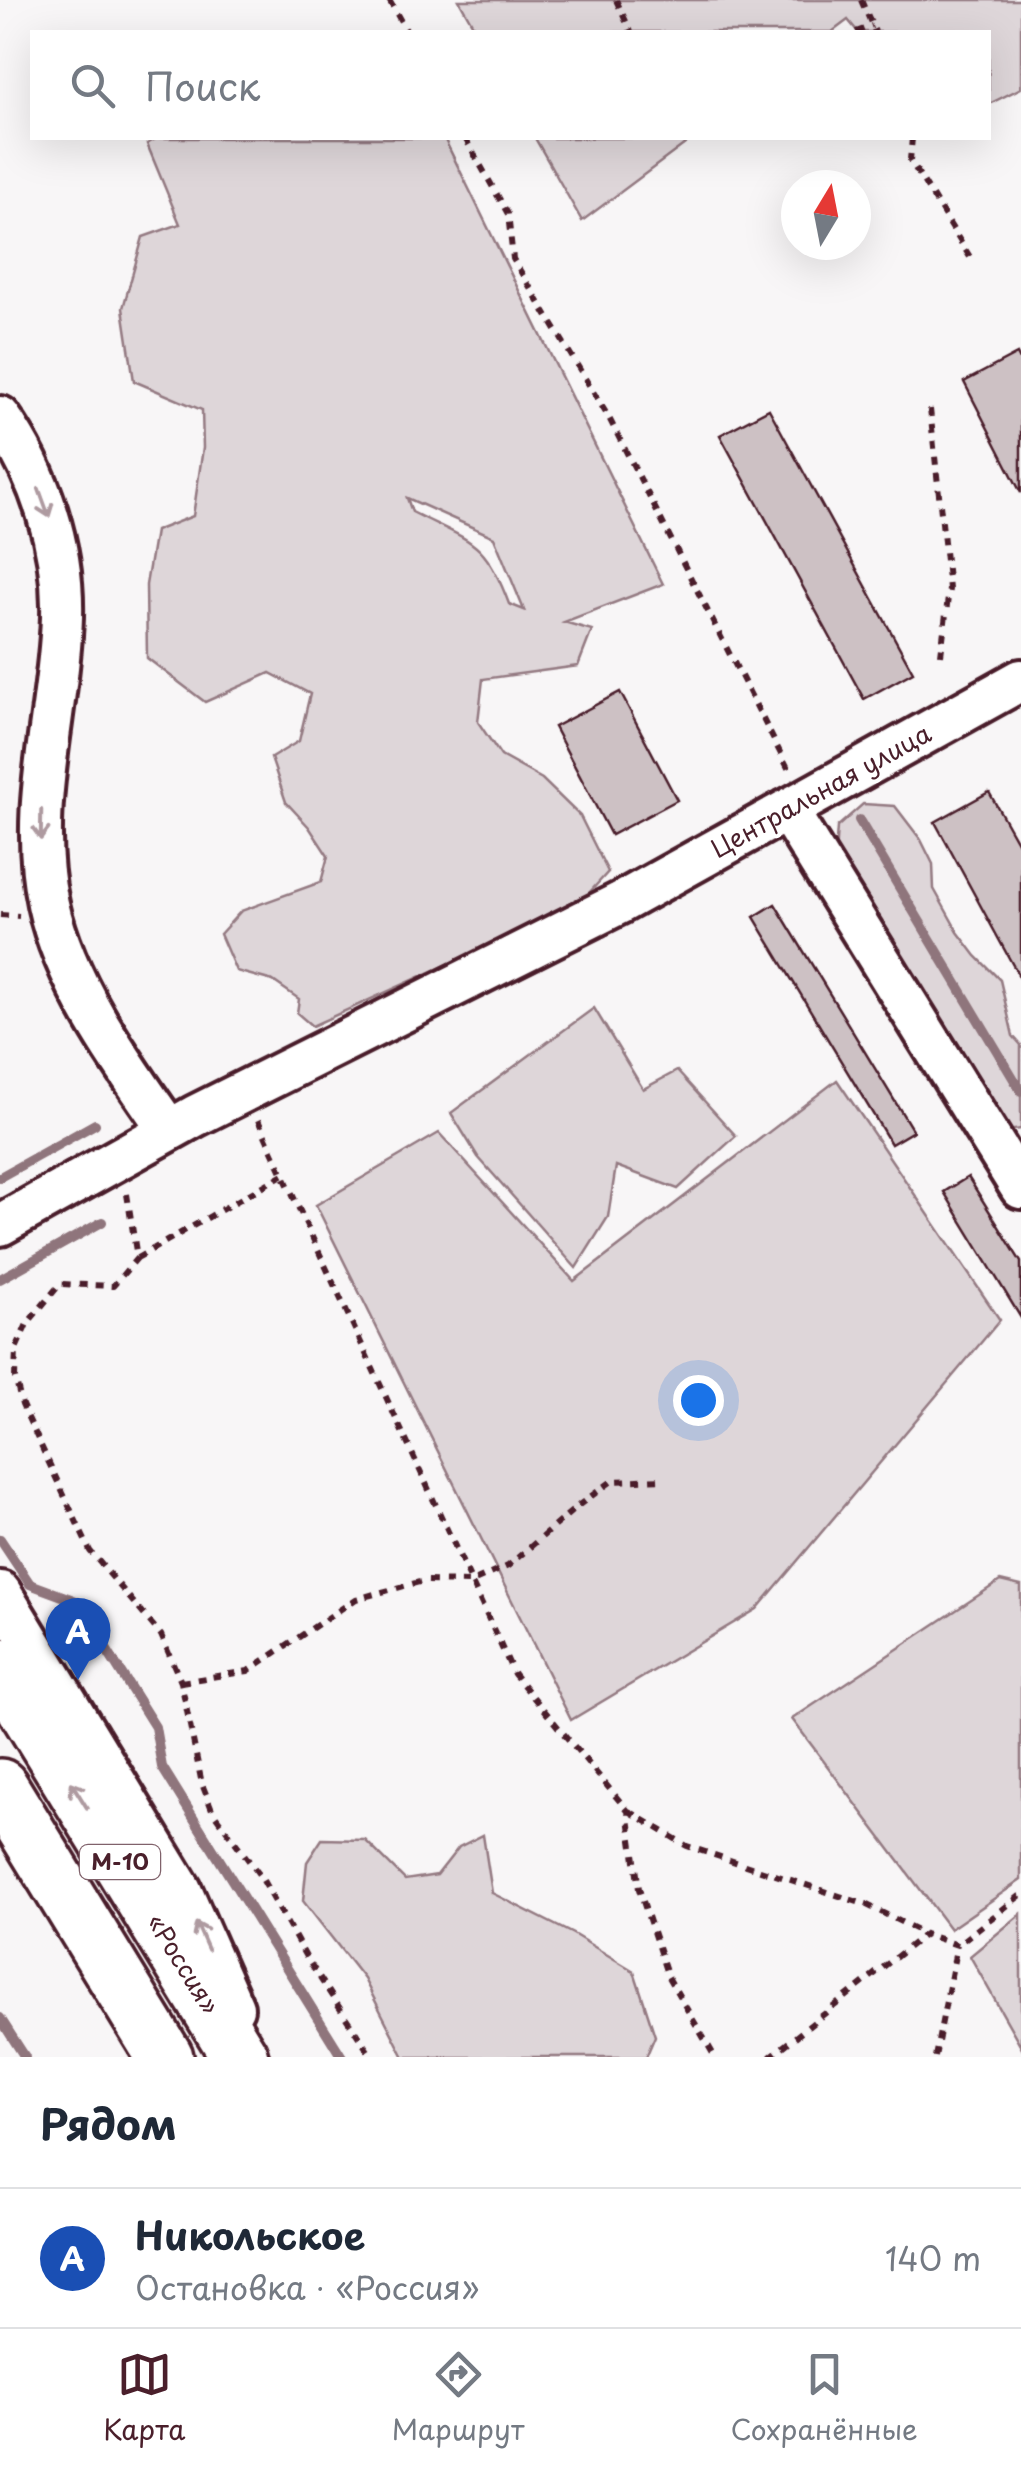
<!DOCTYPE html>
<html lang="ru">
<meta charset="utf-8">
<style>
body{margin:0;font-family:"Playpen Sans",sans-serif;background:#f6f6f7;color:#1f2937}
.compass{position:absolute;left:781px;top:170px;width:90px;height:90px;border-radius:50%;background:#fff;box-shadow:0 10px 40px #0002;rotate:10deg}
.you{position:absolute;left:698px;top:1400px;width:35px;height:35px;margin:-25px;border:8px solid #fff;border-radius:50%;background:#1a73e8;box-shadow:0 0 0 15px #1a73e833}
.badge{display:grid;place-items:center;width:65px;height:65px;border-radius:50%;background:#4a1f2b;color:#fff;font-size:32px;font-weight:700}
.pin{position:absolute;translate:-50% -82px;filter:drop-shadow(0 2px 5px #0008)}
.pin::after{content:'';position:absolute;top:52px;width:35px;height:30px;background:inherit;clip-path:polygon(0 0,100% 0,50% 100%)}
.list{margin:0;padding:0;list-style:none}
h2{display:flex;justify-content:space-between;align-items:center;height:130px;margin:0;padding:0 40px;font-size:42px}
h2 small{font-size:32px;font-weight:400;color:#747a83}
.list li{display:grid;grid-template-columns:65px 1fr auto;gap:30px;align-items:center;box-sizing:border-box;height:140px;padding:0 40px;border-top:2px solid #e0e1e3}
.list b{display:block;font-size:38px;white-space:nowrap}
.list p{margin:0;font-size:32px;white-space:nowrap;color:#747a83}
.list em{font-size:32px;font-style:normal;color:#747a83}
.icon{flex:none;width:55px;height:55px;fill:none;stroke:currentColor;stroke-width:2;stroke-linecap:round;stroke-linejoin:round}
.map{position:relative;flex:none;width:1021px;height:2057px;overflow:hidden}
.search{position:absolute;background:#fff;box-shadow:0 10px 40px #0002;left:30px;right:30px;top:30px;height:110px;display:flex;align-items:center;gap:25px;box-sizing:border-box;padding:0 35px;border-radius:0px;color:#747a83;font-size:38px}
.sheet{height:270px;background:#fff}
nav{display:flex;justify-content:space-around;align-items:center;box-sizing:border-box;height:140px;border-top:2px solid #e0e1e3;background:#fff;font-size:28px;color:#747a83}
nav a{display:grid;justify-items:center;gap:5px}
nav .on{color:#4a1f2b}
.map>svg:first-child{display:block}
.green{fill:#ded6d9;stroke:#947a82;stroke-width:2.5;fill-rule:evenodd}
.lines{fill:none;stroke-linecap:round;stroke-linejoin:round}
.stream{stroke:#8f747b;stroke-width:10}
.building{fill:#cdc1c4;stroke:#4a1f2b;stroke-width:2.5}
.minor-casing{stroke:#4a1f2b;stroke-width:48}
.highway-casing{stroke:#4a1f2b;stroke-width:62}
.path{stroke:#4a1f2b;stroke-width:6;stroke-dasharray:8 8;stroke-linecap:butt}
.minor{stroke:#fff;stroke-width:40}
.highway{stroke:#fff;stroke-width:55}
.oneway{stroke:#ae9aa0}
.labels{text-anchor:middle;stroke-width:8;stroke-linejoin:round;paint-order:stroke}
.shield{fill:#fff;stroke:#80626b;stroke-width:2.5}
.shield-label{font-size:22px;font-weight:bold;fill:#4a1f2b}
.street-label{font-size:25px;fill:#4a1f2b;stroke:#fff}
</style>
<div class="map">
<svg width="1021" height="2057" viewBox="0 0 1021 2057">
<rect width="100%" height="100%" fill="#f8f6f7"/>
<filter id="ink" filterUnits="userSpaceOnUse"><feTurbulence type="fractalNoise" baseFrequency=".01" numOctaves="2"/><feDisplacementMap in="SourceGraphic" scale="20" xChannelSelector="R" yChannelSelector="G"/><feConvolveMatrix kernelMatrix="1 2 1 2 8 2 1 2 1" color-interpolation-filters="sRGB"/></filter>
<g filter="url(#ink)">
<!-- green -->
<path class="green" d="M459,0H1021V88L989,104L988,32H858L848,20L832,32H477Z
M157,138H444L663,584L564,622L592,630L578,666L483,679L478,722L501,756L542,779L580,816L608,872L578,905L312,1026L297,1013L299,999L273,981L236,971L220,934L241,911L321,882L328,856L309,827L286,802L271,758L299,741L310,694L270,673L205,702L147,658L146,585L155,531L193,516L203,448L202,410L134,381L123,308L143,237L180,224L147,144ZM407,498L494,537L524,610L509,604C485,539 471,542 412,512Z
M535,138H693L582,221Z
M863,804L895,806L921,840L933,864L934,889L958,932L976,956L1000,980L1013,1036L1021,1045V1129L1001,1132L835,855L837,827Z
M594,1008L643,1089L677,1071L736,1136L678,1189L616,1166L608,1217L576,1268L478,1157L451,1113Z
M837,1080L1000,1320L757,1609L571,1720L316,1205L439,1133L574,1281Z
M1000,1581L1021,1586V1880L950,1929L792,1719Z
M483,1835L492,1893L573,1934L634,1971L655,2036L646,2057H404L364,1979L303,1901L307,1862L322,1839L365,1840L405,1880L437,1875L459,1847Z
M1021,1914V2046L970,1956Z"/>
<g class="lines">
<!-- stream -->
<path class="stream" d="M859,820L1021,1091
M0,1177L95,1124
M0,1279L102,1222
M0,1539L30,1584L76,1601L155,1727L162,1767L342,2057
M0,2018L25,2057"/>
</g>
<!-- building -->
<path class="building" d="M1017,354L1021,362V493L964,382Z
M769,409L913,672L864,699L720,435Z
M620,692L677,800L611,835L554,727Z
M989,792L1021,849V980L935,822Z
M775,904L913,1131L891,1144L754,917Z
M968,1177L1021,1262V1318L944,1192Z"/>
<g class="lines">
<defs>
<path id="minor" d="M0,417C40,474 64,546 62,617C59,713 27,807 48,904C65,984 123,1064 169,1130
M787,810L1021,1188
M0,1225L195,1116L620,903L1021,680
M0,1592L181,1890L233,2008"/>
<path id="highway" d="M0,1666L240,2057
M0,1787L165,2057"/>
</defs>
<!-- minor casing -->
<use href="#minor" class="minor-casing"/>
<!-- highway casing -->
<use href="#highway" class="highway-casing"/>
<!-- path -->
<path class="path" d="M389,0L407,32
M616,0L631,32
M861,0L875,32
M856,32L872,26
M465,138L508,214L513,259L609,418L789,770
M912,138L910,160L973,262
M930,409L949,589L941,655
M0,915L19,916
M258,1120L514,1674L628,1811L639,1889L668,1977L715,2057
M127,1194L137,1258L113,1286L60,1284L27,1324L16,1349L15,1378L22,1405L90,1551L161,1635L181,1682L202,1784L213,1812L261,1877L306,1957L372,2057
M137,1258L284,1174
M181,1682L248,1671L356,1599L423,1581L472,1582L508,1566L579,1505L612,1481L664,1479
M629,1811L687,1846L867,1905L925,1934
M770,2057L925,1934L957,1945L1021,1895
M935,2057L957,1945"/>
<!-- minor -->
<use href="#minor" class="minor"/>
<!-- highway -->
<use href="#highway" class="highway"/>
</g>
<!-- one-way arrows -->
<defs><path id="oneway-shaft" d="M-6 0H5M1.5-3L5.5 0L1.5 3" fill="none" stroke-width="1.6" stroke-linecap="round" stroke-linejoin="round" transform="scale(2.5)"/></defs>
<g class="oneway">
<use href="#oneway-shaft" transform="translate(44 503) rotate(70)"/>
<use href="#oneway-shaft" transform="translate(41 825) rotate(91)"/>
<use href="#oneway-shaft" transform="translate(79 1795) rotate(-122)"/>
<use href="#oneway-shaft" transform="translate(202 1936) rotate(-114)"/>
</g>
</g>
<g class="labels">
<!-- shield labels -->
<rect class="shield" x="80" y="1845" width="80" height="34" rx="8"/>
<g class="shield-label">
<text x="120" y="1870">М-10</text>
</g>
<!-- street labels -->
<g class="street-label">
<text transform="translate(821 791) rotate(-29)" y="9">Центральная улица</text>
<text transform="translate(183 1964) rotate(58)" y="9">«Россия»</text>
</g>
</g>
</svg>
<svg class="compass" viewBox="-18 -18 36 36"><path d="M0-13l5 13h-10z" fill="#e53935"/><path d="M0 13l5-13h-10z" fill="#747a83"/></svg>
<div class="you"></div>
<div class="pin badge" style="left:78px;top:1680px;background:#1a4fb4">A</div>
<div class="search"><svg class="icon" aria-label="search" viewBox="0 0 24 24"><circle cx="10" cy="10" r="6"/><path d="M15 15l6 6"/></svg>Поиск</div>
</div>
<section class="sheet">
<h2>Рядом<small></small></h2>
<ul class="list">
<li><span class="badge" style="background:#1a4fb4">A</span><div><b>Никольское</b><p>Остановка · «Россия»</p></div><em>140 m</em></li>
</ul>
</section>
<nav>
<a class="on"><svg class="icon" aria-label="map" viewBox="0 0 24 24"><path d="M3 6l6-2 6 2 6-2v14l-6 2-6-2-6 2zM9 4v14M15 6v14"/></svg>Карта</a>
<a><svg class="icon" aria-label="directions" viewBox="0 0 24 24"><path d="M12 3l9 9-9 9-9-9zM9 14v-3h6M13 9l2 2-2 2"/></svg>Маршрут</a>
<a><svg class="icon" aria-label="saved" viewBox="0 0 24 24"><path d="M7 4h10v16l-5-4-5 4z"/></svg>Сохранённые</a>
</nav>
